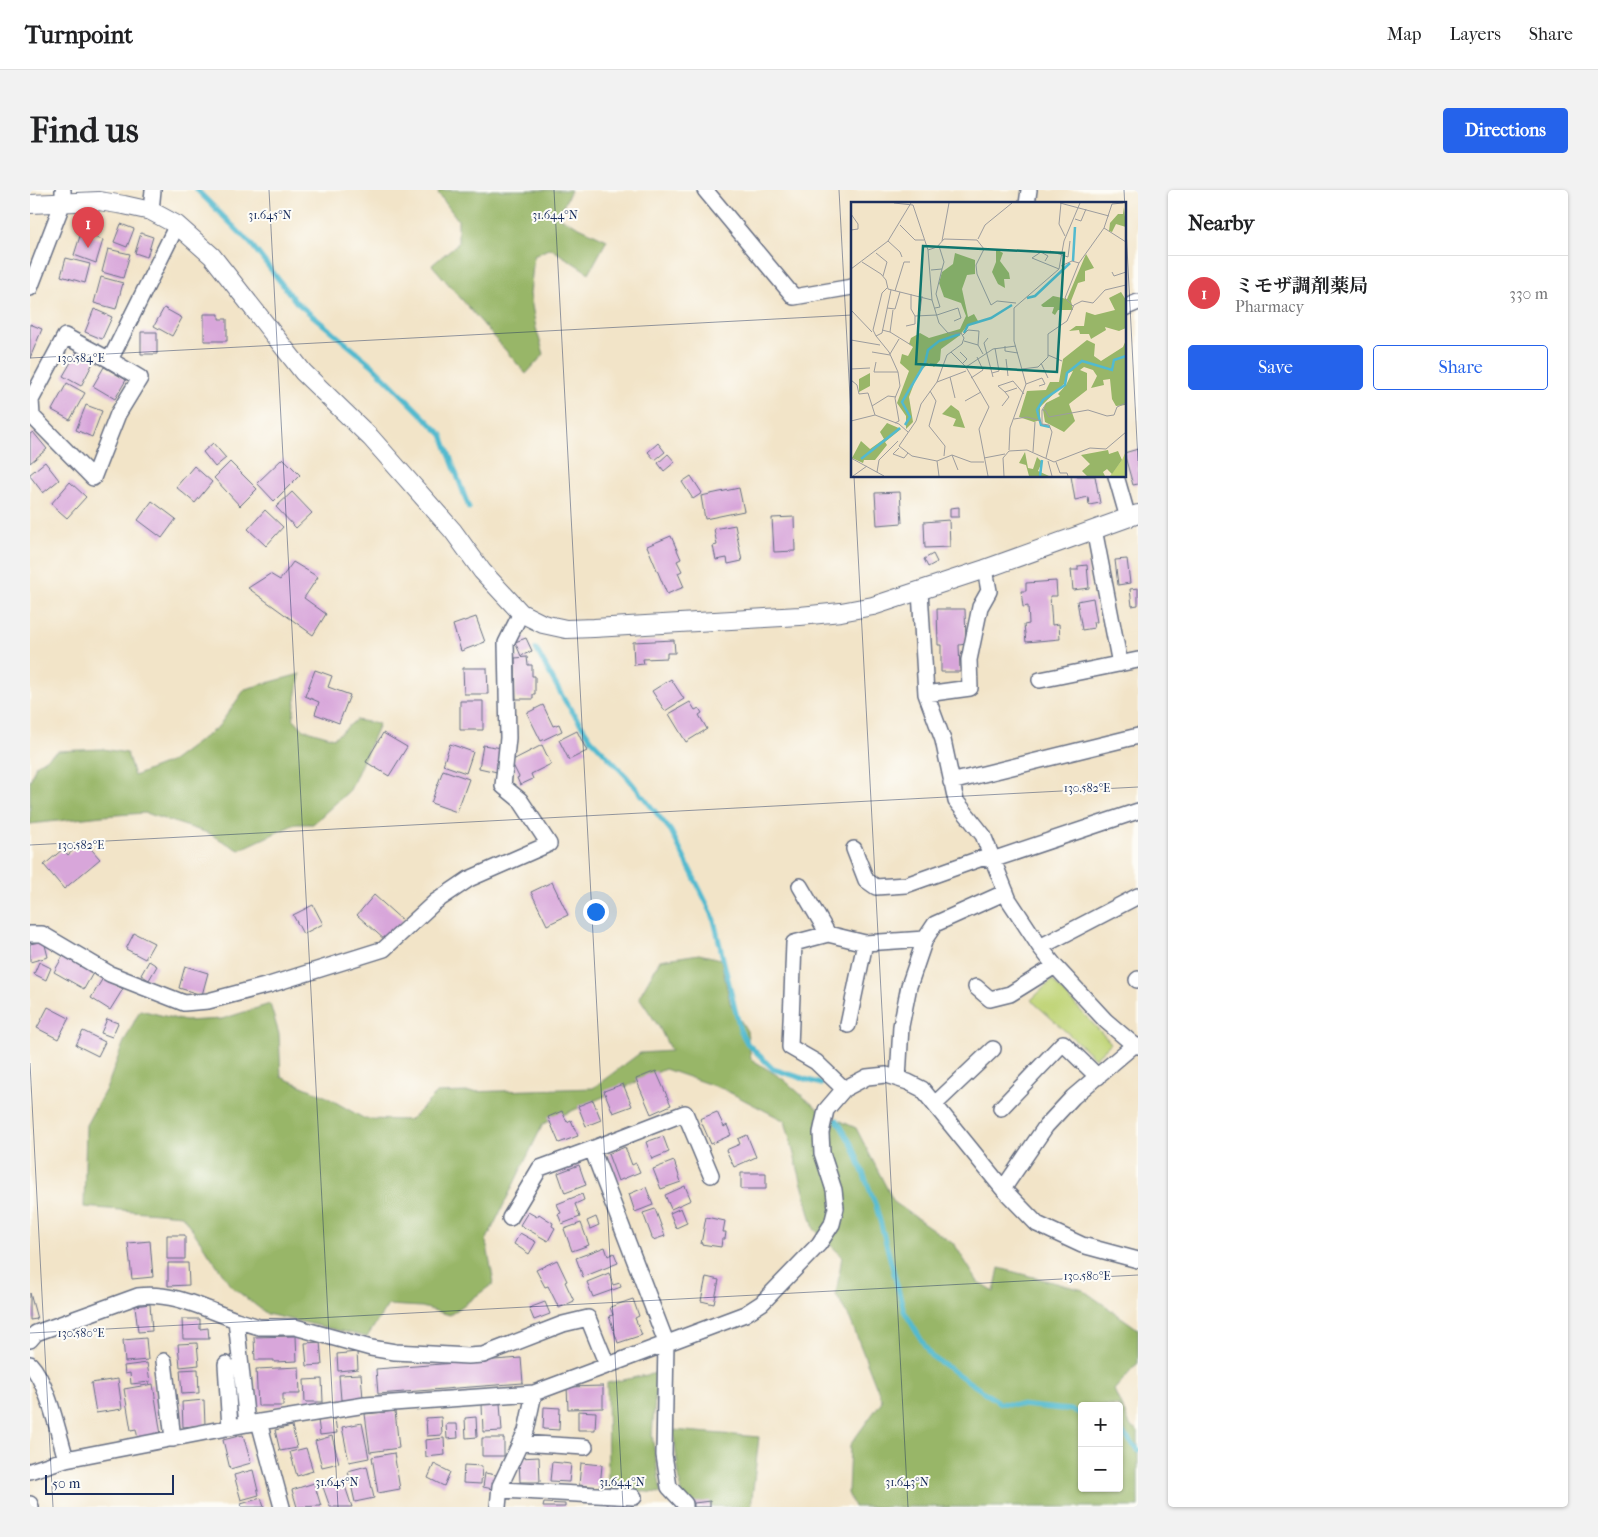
<!DOCTYPE html>
<meta charset="utf-8">
<style>
body{margin:0;font-family:"IM FELL French Canon","Noto Serif JP",serif;background:#f2f2f2;color:#202124}
.controls{position:absolute;right:15px;bottom:15px;display:grid;overflow:hidden;border-radius:5px;box-shadow:0 1px 4px #0004}
.controls button{width:45px;height:45px;display:grid;place-items:center;padding:0;border:0;border-bottom:1px solid #e0e0e0;background:#fff;color:#202124;font:25px sans-serif}
.scale{position:absolute;left:15px;bottom:12px;width:129px;box-sizing:border-box;padding-left:5px;border:2px solid #1b2f5e;border-top:0;font-size:14px;line-height:18px;white-space:nowrap;color:#1b2f5e;-webkit-text-stroke:4px #fdfcf7;paint-order:stroke}
.you{position:absolute;left:565px;top:721px;width:18px;height:18px;margin:-12px;border:4px solid #fff;border-radius:50%;background:#1a73e8;box-shadow:0 0 0 8px #1a73e833}
.badge{display:grid;place-items:center;width:32px;height:32px;border-radius:50%;background:#2563eb;color:#fff;font-size:16px;font-weight:700}
.pin{position:absolute;translate:-50% -41px;filter:drop-shadow(0 1px 2px #0008)}
.pin::after{content:'';position:absolute;top:26px;width:18px;height:15px;background:inherit;clip-path:polygon(0 0,100% 0,50% 100%)}
.list{margin:0;padding:0;list-style:none}
h2{display:flex;justify-content:space-between;align-items:center;height:65px;margin:0;padding:0 20px;font-size:21px}
h2 small{font-size:16px;font-weight:400;color:#757577}
.list li{display:grid;grid-template-columns:32px 1fr auto;gap:15px;align-items:center;box-sizing:border-box;height:75px;padding:0 20px;border-top:1px solid #e0e0e0}
.list b{display:block;font-size:19px;white-space:nowrap}
.list p{margin:0;font-size:16px;white-space:nowrap;color:#757577}
.list em{font-size:16px;font-style:normal;color:#757577}
.actions{display:flex;gap:10px;padding:15px 20px}
.actions a{flex:1;padding:11px 0;border:1px solid #2563eb;border-radius:5px;text-align:center;font-size:18px;color:#2563eb}
.actions .main{background:#2563eb;color:#fff}
.map{position:relative;flex:none;width:1108px;height:1317px;overflow:hidden;border-radius:5px}
header{display:flex;align-items:center;gap:30px;box-sizing:border-box;height:70px;padding:0 25px;background:#fff;border-bottom:1px solid #e0e0e0}
header strong{font-size:24px}
nav{display:flex;gap:28px;margin-inline-start:auto;font-size:18px}
.intro{display:flex;align-items:center;justify-content:space-between;box-sizing:border-box;height:120px;padding:0 30px}
h1{margin:0;font-size:35px}
.button{padding:12px 22px;border-radius:5px;background:#2563eb;color:#fff;font-size:18px;font-weight:700}
main{display:flex;gap:30px;padding:0 30px}
aside{flex:1;background:#fff;border-radius:5px;box-shadow:0 1px 4px #0004}
.map>svg:first-child{display:block}
.green{fill:#c0d477;stroke:#6e826a}
.forest{fill:#98b668;stroke:#5a7263;fill-rule:evenodd}
.lines{fill:none;stroke-linecap:round;stroke-linejoin:round}
.stream{stroke:#52bacf;stroke-width:5}
.building{fill:#d8a6da}
.minor-casing{stroke:#666e83;stroke-width:18}
.tertiary-casing{stroke:#666e83;stroke-width:20}
.minor{stroke:#fff;stroke-width:15}
.tertiary{stroke:#fff;stroke-width:18}
.ticks{fill:none;stroke:#1b2f5e;stroke-width:1;stroke-opacity:0.45}
.inset-river{fill:none;stroke:#52bacf;stroke-width:2.5}
.inset-road{fill:none;stroke:#9c9c9e;stroke-width:1}
.view{fill:#0f766e;fill-opacity:0.15;stroke:#0f766e;stroke-width:2.5}
.inset-edge{fill:none;stroke:#1b2f5e;stroke-width:2.5}
.ticks-label{font-size:12px;text-anchor:middle;fill:#1b2f5e;stroke:#fdfcf7;stroke-width:4;stroke-linejoin:round;paint-order:stroke}
</style>
<header>
<strong>Turnpoint</strong>
<nav><a>Map</a><a>Layers</a><a>Share</a></nav>
</header>
<div class="intro"><h1>Find us</h1><a class="button">Directions</a></div>
<main>
<div class="map">
<svg width="1108" height="1317" viewBox="0 0 1108 1317">
<rect width="100%" height="100%" fill="#fdfcf7"/>
<filter id="ink" filterUnits="userSpaceOnUse"><feTurbulence type="fractalNoise" baseFrequency=".02" numOctaves="2"/><feDisplacementMap in="SourceGraphic" scale="10" xChannelSelector="R" yChannelSelector="G"/><feConvolveMatrix kernelMatrix="1 2 1 2 8 2 1 2 1" color-interpolation-filters="sRGB"/></filter>
<filter id="wash" filterUnits="userSpaceOnUse"><feTurbulence type="fractalNoise" baseFrequency=".0096" numOctaves="4" result="noise"/><feDisplacementMap in="SourceGraphic" scale="20" xChannelSelector="R" yChannelSelector="G"/><feGaussianBlur stdDeviation="1.12" result="paint"/><feColorMatrix in="noise" values="0 0 0 0 0 0 0 0 0 0 0 0 0 0 0 0 0 1.4 0 .05"/><feComposite in="paint" operator="in"/></filter>
<g filter="url(#wash)">
<rect width="100%" height="100%" fill="#f2e4c8"/>
<!-- green -->
<path class="green" d="M1022,790L1081,853L1065,868L1001,810Z"/>
<!-- forest -->
<path class="forest" d="M409,0H541L528,27L577,50L559,83L520,58L504,66L500,104L506,138L514,164L496,184L402,75L428,53V30L408,3Z
M270,484L263,528L273,539L304,548L326,530L349,534L320,600L283,634H265L209,660L178,643L115,623L72,626L0,634V591L6,575L28,561L73,559L97,563L104,586L142,571L188,537L215,499Z
M669,764L691,769L700,813L717,841L721,869L753,889L791,922L826,938L864,1012L925,1055L948,1092L964,1102L969,1078L1053,1100L1108,1139V1173L1084,1200L1101,1237L1108,1242V1317H824L818,1303L820,1255L852,1211L820,1129L806,1105L812,1066L784,1039L755,931L693,899L635,879L513,934L456,1051L464,1093L420,1125L392,1117L358,1115L337,1147L237,1124L202,1097L152,1025L54,1017L56,935L77,897L93,854L110,820L155,831L192,829L240,814L249,844L251,887L293,905L335,929L380,930L407,903L563,898L610,863L641,861L629,837L609,807L630,770ZM1052,1216H1089V1298H1052Z
M627,1183L622,1245L631,1303L578,1299L577,1193Z
M643,1240L729,1247L721,1317L653,1316Z"/>
<g class="lines">
<!-- stream -->
<path class="stream" d="M167,0L221,54L266,112L342,175L412,245L439,318
M506,459L535,511L561,549L597,587L641,641L683,726L710,840L717,853L743,879L791,894
M807,930L823,957L846,1016L874,1121L901,1166L970,1213L1041,1220L1052,1224
M1089,1239L1108,1260"/>
</g>
<g id="blocks">
<!-- building -->
<path class="building" d="M91,34L104,39L97,57L84,52Z
M51,43L73,50L66,73L44,65Z
M111,43L123,47L117,67L105,63Z
M78,59L100,64L93,88L72,82Z
M36,68L60,74L55,93L31,86Z
M71,87L93,93L86,119L64,113Z
M134,118L152,128L142,146L124,136Z
M64,119L82,127L72,149L55,142Z
M174,124H189V129H197V151H174Z
M0,134L12,139L0,168Z
M111,142H127V164H111Z
M48,160L65,169L51,196L33,186Z
M74,177L96,190L85,209L63,196Z
M37,193L55,203L40,230L22,220Z
M56,215L72,221L62,247L46,240Z
M3,242L17,259L0,273V244Z
M183,253L196,268L185,277L173,262Z
M628,253L635,262L625,270L618,262Z
M1108,259V294L1103,295L1094,263Z
M638,264L645,272L634,281L628,273Z
M253,268L270,285L244,311L227,293Z
M15,272L29,290L13,303L0,286V284Z
M200,272L227,299L210,316L184,288Z
M164,276L182,292L165,313L146,297Z
M661,286L672,303L663,309L652,292Z
M1041,286H1065L1070,313L1059,315L1058,307L1045,310Z
M40,292L56,307L37,328L21,314Z
M709,298L714,321L675,329L671,306Z
M262,302L282,323L266,338L246,317Z
M870,302L872,333L847,335L845,303Z
M122,311L146,329L132,348L108,330Z
M929,317V327H920V318Z
M235,320L253,337L236,356L218,339Z
M764,327L765,361L744,362L742,328Z
M919,330L920,357L895,358L894,332Z
M705,335L712,371L698,374L697,368L686,370L683,356L687,355L684,339Z
M641,346L651,369L647,371L652,381L648,383L654,397L637,404L617,356Z
M903,364L907,372L898,377L894,369Z
M1097,369L1100,393L1088,395L1085,370Z
M263,372L288,387L274,408L296,424L283,445L218,398L240,384L250,390Z
M1057,375L1059,398L1043,400L1041,380H1048V376Z
M1026,391L1027,406H1020L1022,435L1029,434L1030,449L996,452L994,435L999,434L998,416L993,417L991,401H996V393Z
M1108,398V415L1102,416L1100,399Z
M1063,408L1067,432H1063L1064,438L1052,440L1047,411Z
M907,419H935L936,454L929,455L930,482H911V455H908Z
M446,427L455,452L431,461L423,435Z
M496,448L502,461L491,466L485,452Z
M644,450L645,463H637V468L613,469L614,474L604,475L603,452Z
M497,467L498,475H502V486H505V504H503V509H486L485,468Z
M433,478H457L458,504H434Z
M285,480L302,486L298,497L320,505L309,533L285,524L289,512L275,506Z
M641,489L654,509L635,521L622,501Z
M430,511H453V540H430Z
M660,512L665,520L669,518L672,523L669,525L677,539L656,552L639,524Z
M513,515L523,536L529,534L532,541L511,551L497,523Z
M547,541L557,561L539,570L529,550Z
M353,543L377,557L359,586L336,572Z
M420,554L443,562L436,583L413,575Z
M453,555L472,558L467,582L449,578Z
M512,555L521,574L501,584L503,589L490,595L487,588L489,587L481,571Z
M413,580L439,589L427,622L401,613Z
M54,651L70,669L34,699L14,675L33,659L38,665Z
M522,692L538,725L517,735L501,702Z
M344,705L373,731L356,751L327,725Z
M283,715L293,734L273,744L263,725Z
M104,743L124,753L115,769L96,759Z
M14,751L18,767L0,772V754Z
M33,766L63,783L54,799L24,782Z
M119,771L127,776L119,790L111,785Z
M9,772L21,778L16,790L4,784Z
M155,776L178,783L172,805L149,798Z
M73,788L93,799L80,820L61,808Z
M18,817L39,828L28,849L7,838Z
M77,829L88,833L82,847L71,843Z
M53,841L75,852L68,866L46,855Z
M626,881L641,915L621,924L606,889Z
M593,894L602,916L583,923L574,901Z
M563,910L571,930L556,936L548,916Z
M532,921L537,932L541,930L548,946L529,953L518,927Z
M687,922L694,937L697,935L701,945L681,954L670,929Z
M717,945L726,967L704,977L696,960L710,954L708,949Z
M633,946L639,962L622,969L616,952Z
M595,957L602,975L606,973L610,982L588,991L578,964Z
M644,971L651,992L631,999L623,979Z
M549,975L556,995L535,1003L528,983Z
M711,983H736V999H711Z
M655,996L661,1010L641,1019L635,1005Z
M616,997L623,1015L605,1022L599,1004Z
M552,1004L554,1010L545,1014L550,1027L532,1034L528,1024L531,1023L527,1014Z
M651,1018L657,1033L646,1038L640,1023Z
M625,1019L635,1046L623,1050L613,1023Z
M498,1022L507,1027L509,1024L523,1033L522,1036L525,1038L518,1051L490,1035Z
M566,1027L569,1035L560,1039L557,1031Z
M676,1027L695,1031L693,1042H696L695,1049H692L691,1057L671,1054Z
M551,1033L559,1055L542,1061L534,1039Z
M490,1043L506,1052L499,1064L484,1054Z
M137,1045H155V1069H137Z
M120,1051L123,1087L102,1089L98,1053Z
M575,1057L578,1066L584,1063L588,1073L553,1087L546,1068Z
M527,1070L537,1091L535,1092L544,1111L529,1118L518,1096L515,1097L506,1080Z
M138,1073H158L159,1095L138,1096Z
M579,1083L583,1095L590,1093L591,1097L563,1107L557,1092Z
M676,1087L689,1090L684,1114L671,1111Z
M0,1103L7,1129L0,1130Z
M603,1109L609,1126L605,1128L612,1145L588,1153L579,1126L583,1125L580,1117Z
M515,1112L520,1124L504,1130L499,1118Z
M120,1114L122,1141L108,1142L105,1116Z
M152,1129H170V1139L178,1138L179,1149H153Z
M266,1146L267,1171L244,1172V1170H225L224,1147Z
M116,1148L118,1170L95,1172L93,1150Z
M290,1152L292,1175L277,1176L275,1153Z
M167,1153L169,1175L150,1177L148,1154Z
M327,1162L328,1179L308,1181L307,1164Z
M491,1168L493,1193L348,1204L346,1179Z
M117,1173L120,1192L101,1194L100,1183L95,1184L94,1176Z
M269,1177L270,1204H253V1216H228L226,1179Z
M168,1179L169,1203L152,1204L150,1180Z
M331,1184L333,1209L311,1210L309,1185Z
M88,1189L92,1219L66,1223L61,1193Z
M292,1189L293,1212H275L274,1190Z
M123,1194L131,1245L108,1249L106,1239L101,1240L94,1199Z
M573,1196V1218L538,1219L537,1197Z
M174,1210L175,1235L153,1237L152,1212Z
M470,1213L472,1241L453,1242L452,1214Z
M514,1217L530,1218L529,1240L513,1239Z
M365,1221L369,1258L340,1262L335,1224Z
M548,1221L566,1222L565,1240H548Z
M411,1227L412,1245L397,1246L396,1228Z
M446,1227L447,1247L436,1248L435,1228Z
M305,1229L307,1243L290,1245L288,1230Z
M332,1233L339,1268L319,1272L312,1237Z
M416,1234H427L428,1248L417,1249Z
M262,1236L267,1258L250,1261L245,1240Z
M213,1245L221,1273L200,1279L193,1250Z
M302,1246L309,1273L292,1277L285,1251Z
M414,1248L415,1265L396,1267L395,1250Z
M452,1248H474V1266H452Z
M276,1258L283,1281L267,1286L260,1262Z
M364,1263L370,1299L348,1303L342,1267Z
M509,1267L510,1292H490L489,1268Z
M522,1272L541,1274L539,1292L520,1291Z
M551,1273L572,1275L570,1297L549,1295Z
M404,1274L420,1282L414,1296L398,1288Z
M434,1275L452,1276L451,1294L433,1293Z
M337,1276L344,1308L325,1312L318,1281Z
M223,1280L229,1305L211,1310L204,1285Z
M455,1283L466,1285L463,1299L453,1297Z
M313,1290L322,1317H300L293,1297Z
M284,1293L291,1316L267,1317L262,1300Z
M231,1308L234,1317H212L211,1314Z
M680,1311V1317H664V1313Z
M514,1313L535,1314V1317H513Z
M577,1313L602,1314V1317H577Z"/>
</g>
</g>
<g filter="url(#ink)">
<use href="#blocks" fill-opacity="0" stroke="#666e83" stroke-width="1"/>
<g class="lines">
<defs>
<path id="minor" d="M675,0L764,107L822,97
M997,14L999,0
M121,21L123,0
M0,98L33,12V0
M1094,118L1108,112
M80,170L35,146L1,210L2,226L63,288L88,224L110,188L80,170L147,35
M1086,286L1098,328
M1064,339L1090,474
M890,401L896,504L913,550L926,611L953,645L979,710L1010,757L1025,776L1076,831L1104,855L1108,856
M1010,490L1108,470
M896,504L940,498L939,470L950,417L959,401L955,379
M921,592L1108,546
M824,659L836,690L846,697L876,695L952,668L962,670L1108,621
M770,696L798,744
M0,744H12L80,784L154,813L178,811L239,795L354,759L405,712L439,689L519,654L490,610L473,596L478,548L476,453L491,423
M1010,757L1108,706
M1107,790L1108,789
M946,797L960,809L980,804L1025,776
M818,835L835,753
M868,889L871,836L879,796L895,749L905,734L976,702
M814,899L786,872L760,857L764,753L798,744L835,753L895,749
M905,914L963,859
M971,918L1033,853L1068,887
M973,999L1016,936L1043,907L1104,855
M480,1028L510,978L562,959
M206,1130L229,1137H265L341,1158L365,1162L438,1166L453,1165L533,1134L558,1128L577,1175
M0,1150L6,1143L108,1106C141,1101 175,1119 206,1130L217,1234
M134,1171L143,1249
M0,1174C18,1193 28,1243 36,1269
M196,1174L200,1238
M229,1232L252,1317
M490,1253L555,1257
M0,1281L36,1269L217,1234L335,1215L504,1203L715,1124L732,1113L789,1054L802,1034L806,1018L804,1000L792,963L791,943L796,920L814,899L837,887L856,885L878,892L892,899L973,999L1007,1034L1052,1055L1108,1070
M470,1300L604,1307
M0,1314L1,1317
M468,1317L470,1296L496,1241L504,1203
M655,1317V1314L639,1297L634,1265L636,1152L562,959L655,923L681,985"/>
<path id="tertiary" d="M0,14L69,11L94,15L121,21L147,35L182,66L273,182L341,248L423,341L452,381L491,423L513,434L536,439L564,438L770,426L811,422L843,416L955,379L1108,324"/>
</defs>
<!-- minor casing -->
<use href="#minor" class="minor-casing"/>
<!-- tertiary casing -->
<use href="#tertiary" class="tertiary-casing"/>
<!-- minor -->
<use href="#minor" class="minor"/>
<!-- tertiary -->
<use href="#tertiary" class="tertiary"/>
</g>
</g>
<!-- ticks -->
<path class="ticks" d="M239,0L308,1317M524,0L593,1317M809,0L822,245M1094,0L1108,271M1094,111L1108,110M0,168L822,125M824,286L878,1317M0,655L1108,597M0,873L23,1317M0,1143L1108,1085"/>
<!-- overview -->
<g transform="translate(821 12)">
<rect width="275" height="275" fill="#f2e4c8"/>
<path d="M275,249V274H259L271,258Z" fill="#c0d477"/>
<path d="M273,5L275,25L265,22L261,30L258,29L259,21L267,12H272ZM145,47L152,51L149,59L158,71L159,77H153L154,86L147,82L141,70L145,60ZM104,51L124,58V72L116,73L111,87L117,115L123,112L127,119L116,124L108,134L90,147L89,158L83,165L78,161L67,171L58,195L62,220L55,227V214L46,201L58,169L49,161L51,152L57,154L62,145L58,142L60,136L69,131L78,136L109,127L115,114L110,101L93,95L88,81L91,70L102,62ZM235,52L243,66L234,69V79L227,81L220,99L222,108H207L204,113L201,111L203,105H192L190,103L202,94L216,97ZM270,90L275,98V126L268,129L254,125L255,128L240,137L238,132H229L228,128L218,129L225,124H233L235,110L244,113L264,108L258,96ZM236,138L244,142L243,154L250,159L272,145L275,138V203L265,204L261,197L259,177L252,178L253,183L240,186L246,174L242,168L233,165L229,168L236,171V188L218,202L224,219L213,230L194,220L192,208L195,201L209,194L207,192L215,183L222,169L217,171L213,182L189,205V218L183,220L168,215L176,189L195,188L199,180H208L212,157ZM19,171V184L8,190V177ZM100,203L108,209L114,226L102,224L105,217L91,212ZM36,221L50,227L34,240L36,243L24,258H13L12,261L1,256L10,239L19,247L33,237L29,230ZM257,248L258,252L267,249L271,258L261,272L256,267L252,270L254,274H236L231,269L239,262L230,253ZM174,250L177,266L182,267L186,255L191,260L187,269L198,274H178L175,263L168,261Z" fill="#98b668"/>
<path class="inset-river" d="M222,59L224,25M176,96L184,94L219,61M113,131L117,123L140,116L161,103M54,223L59,215L51,200L74,161L77,148L88,139L109,132M199,225L190,223L186,208L192,198L214,183L216,171L231,159L261,168L263,158L275,154M10,257L49,226M189,274L191,258"/>
<path class="inset-road" d="M43,1L62,3L77,48L81,98L88,121L97,131H110L113,136L111,142L96,153L86,180L70,202L65,219L48,244L61,254L86,259M209,1L258,14M210,1L208,22L214,34M0,12L7,22V27L0,28M224,17L230,19L235,7M49,23L64,38H73M253,26L275,40M127,37L134,23L161,1M37,39L49,50L51,55M91,39L98,1M77,48L86,45L93,37L126,38L133,47L125,63L126,72L140,103L146,99L165,101M199,49L217,55L219,39M25,51L36,60L32,74M194,59L197,54L190,50L181,56L208,67M11,60L30,72L35,78L37,87L81,98M210,64L221,59L228,61M0,67L37,39L60,1M80,68L91,67L93,60L88,44M261,70L263,74L275,70M40,88L31,131L25,134L38,150L47,170L49,184L44,196L48,219L44,221M44,89L53,60H59M60,92V107L64,114M222,104L214,96L228,61L253,26L261,2L272,1M36,106L44,107L49,90M84,106L89,105L85,92L91,67M0,108L21,130M69,109L71,94M55,124L64,122V114L86,113L107,106L110,116L103,119M31,128L39,130L42,108M39,130L60,143M112,133L117,128L128,129L127,143M25,134L22,128L31,91L36,86M137,136L133,141L142,175M0,138L29,143M113,139L127,143L132,152M154,144V149L167,151M21,150L39,153M100,150L115,165L138,205L128,227L137,274M109,150L116,157L112,161M39,152L48,137M197,153L211,159M155,157L157,174M25,160L23,170H47M190,161L197,176M115,165L142,147L165,144M0,167L19,166M171,167L187,165L197,155V132L216,119L223,103L231,99L242,101L254,88L275,83M141,171L148,169L144,146M99,175L104,196M120,176L132,168L126,155M0,178L6,183L8,192L17,191L24,213M86,180L115,169M175,182L191,176L194,182L188,184M166,186L154,190L147,184L162,179L173,192M79,189L85,199L78,224L94,244L93,254M114,199L130,190M21,204L37,194L45,195M151,204L158,195L154,190M191,208H194L198,215L237,208L256,214L263,213L266,205L275,201M163,217L176,215L190,219M0,219L24,213L48,222L57,230M48,246L42,252L53,256L57,251M158,248L159,226L175,182L163,139V106L208,67L213,39L229,1M182,250L184,220M101,253L107,268M0,256L33,274M133,256L154,252M195,256L201,230L198,223L191,222V208L195,202M86,259L101,253L120,260H133M86,259L88,274M197,259L201,274M205,260L209,271H216L217,274M26,270L28,258L47,239M2,274L16,264M153,274L152,256L158,249L176,248L203,260L239,246L255,247L275,230"/>
<path class="view" d="M72,44L213,51L206,170L65,162Z"/>
<rect width="275" height="275" class="inset-edge"/>
</g>
<g class="ticks-label">
<text x="240" y="29">31.645°N</text>
<text x="525" y="29">31.644°N</text>
<text x="51" y="172">130.584°E</text>
<text x="1057" y="602">130.582°E</text>
<text x="51" y="659">130.582°E</text>
<text x="1057" y="1090">130.580°E</text>
<text x="51" y="1147">130.580°E</text>
<text x="307" y="1296">31.645°N</text>
<text x="592" y="1296">31.644°N</text>
<text x="877" y="1296">31.643°N</text>
</g>
</svg>
<div class="controls">
<button>+</button>
<button>−</button>
</div>
<div class="scale">50 m</div>
<div class="you"></div>
<div class="pin badge" style="left:58px;top:58px;background:#e0444e">1</div>
</div>
<aside>
<h2>Nearby<small></small></h2>
<ul class="list">
<li><span class="badge" style="background:#e0444e">1</span><div><b>ミモザ調剤薬局</b><p>Pharmacy</p></div><em>330 m</em></li>
</ul>
<div class="actions"><a class="main">Save</a><a>Share</a></div>
</aside>
</main>
